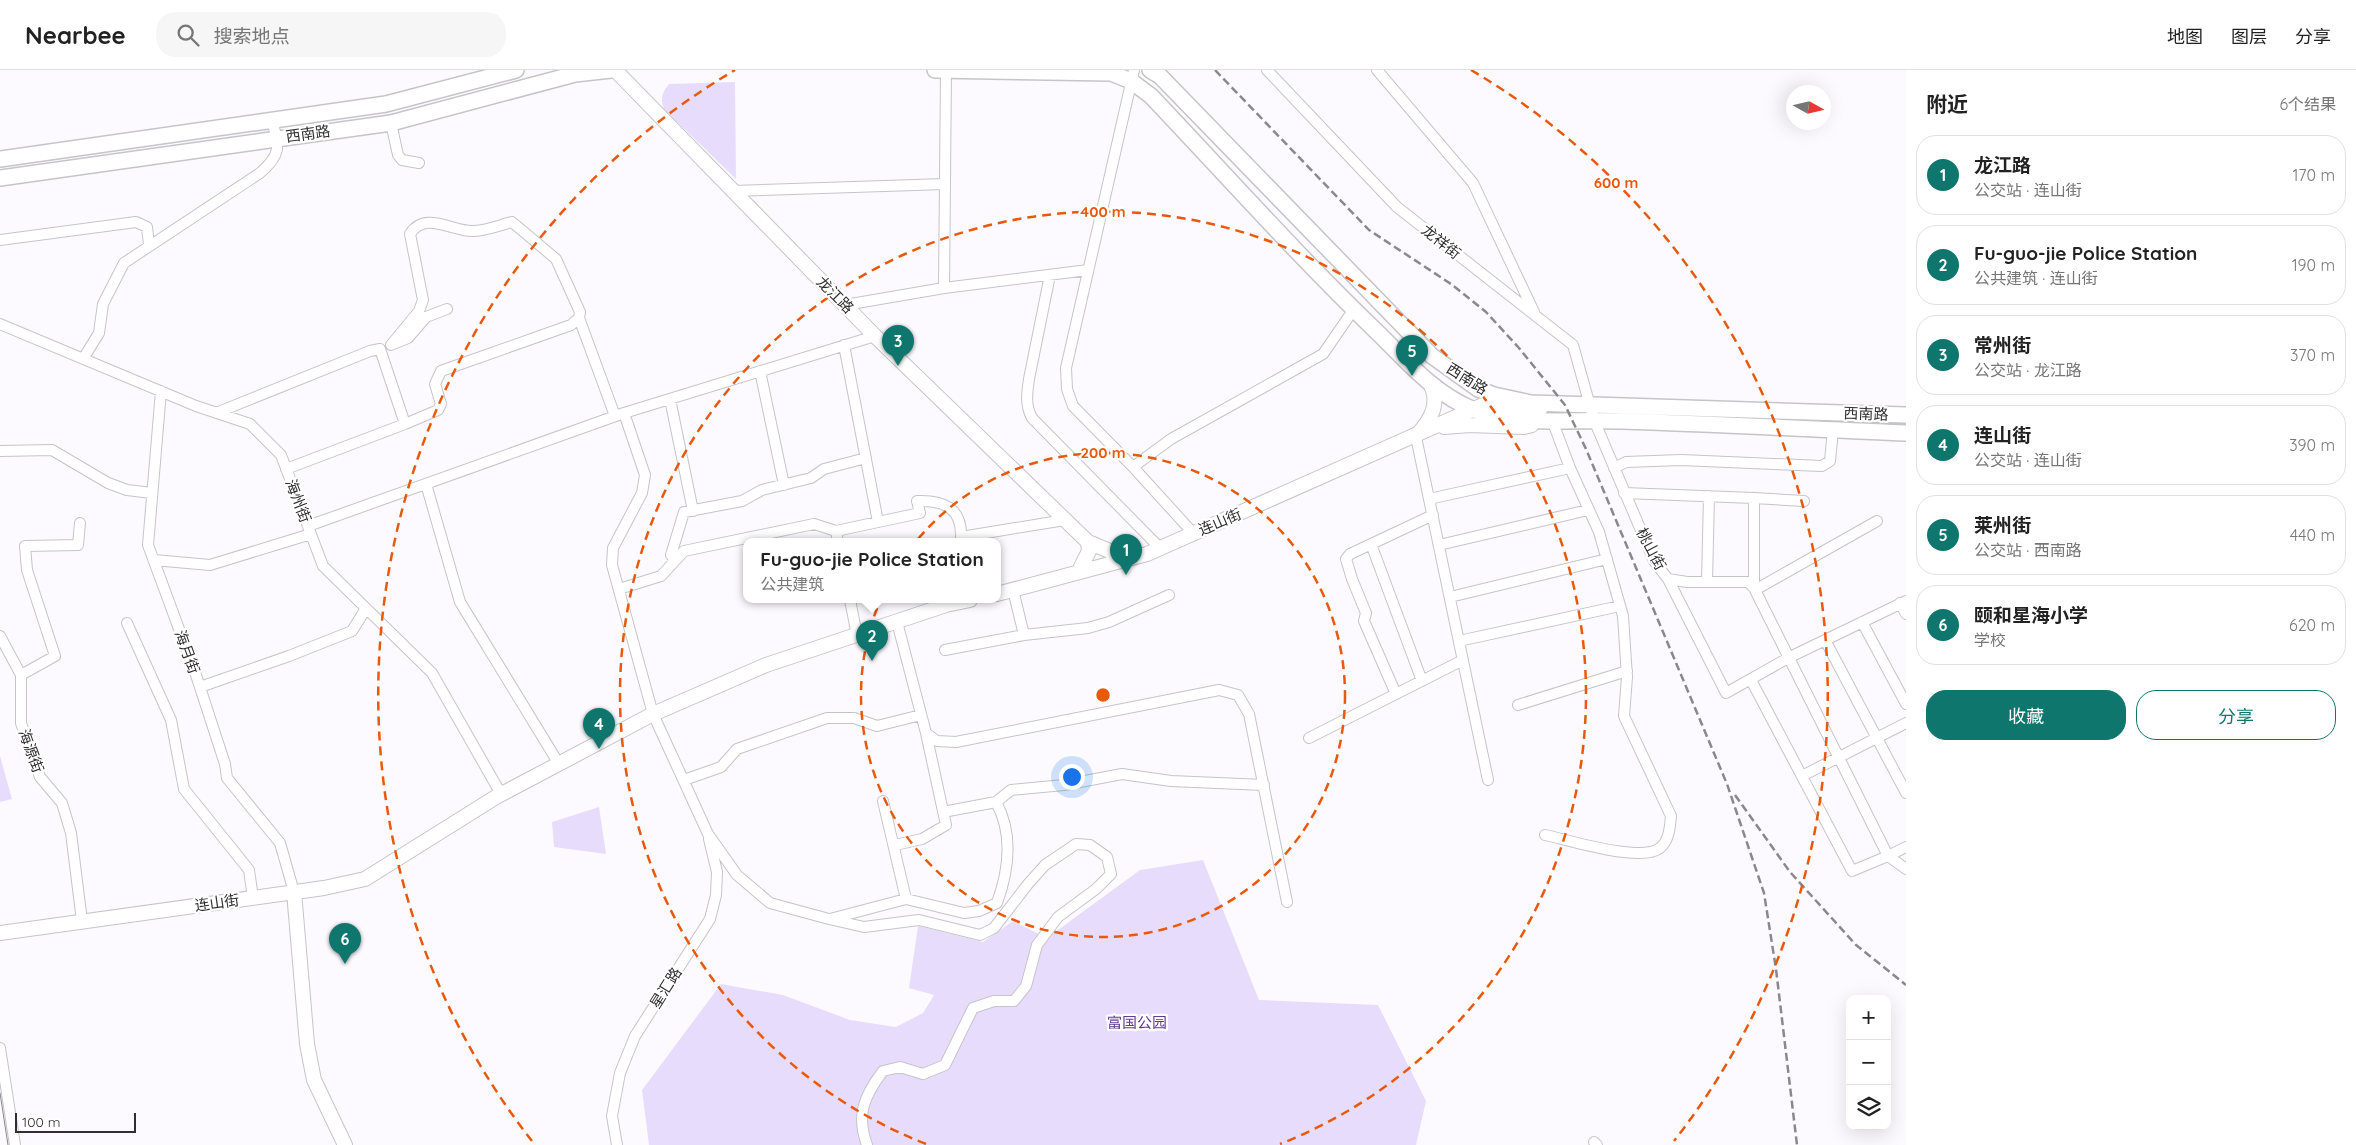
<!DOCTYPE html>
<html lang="zh">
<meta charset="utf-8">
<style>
body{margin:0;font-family:Quicksand,"Noto Sans SC",sans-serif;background:#f6f6f6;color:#222}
.controls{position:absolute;right:15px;bottom:15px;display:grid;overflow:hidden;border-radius:10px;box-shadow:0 5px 20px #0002}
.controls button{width:45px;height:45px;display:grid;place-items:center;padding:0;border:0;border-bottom:1px solid #e0e0e0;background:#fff;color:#222;font:25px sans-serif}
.compass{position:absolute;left:1786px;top:15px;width:45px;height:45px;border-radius:50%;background:#fff;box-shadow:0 5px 20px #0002;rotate:98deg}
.scale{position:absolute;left:15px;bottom:12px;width:121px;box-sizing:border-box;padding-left:5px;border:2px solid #2f2f31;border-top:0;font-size:14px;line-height:18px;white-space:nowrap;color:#2f2f31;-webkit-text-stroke:4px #fff;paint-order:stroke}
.you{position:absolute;left:1071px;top:706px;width:18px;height:18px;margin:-12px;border:4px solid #fff;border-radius:50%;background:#1a73e8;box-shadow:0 0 0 8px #1a73e833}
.badge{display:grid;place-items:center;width:32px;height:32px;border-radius:50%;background:#0f766e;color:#fff;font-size:16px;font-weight:700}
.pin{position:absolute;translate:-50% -41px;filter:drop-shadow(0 1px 2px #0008)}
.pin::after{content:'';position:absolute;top:26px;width:18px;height:15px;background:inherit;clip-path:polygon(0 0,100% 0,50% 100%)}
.popup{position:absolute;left:743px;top:468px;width:258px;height:65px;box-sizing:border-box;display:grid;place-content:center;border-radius:10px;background:#fff;filter:drop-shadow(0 1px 4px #0005);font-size:16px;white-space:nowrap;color:#767676}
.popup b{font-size:19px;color:#222}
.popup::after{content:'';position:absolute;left:50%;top:100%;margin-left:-10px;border:10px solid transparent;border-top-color:#fff}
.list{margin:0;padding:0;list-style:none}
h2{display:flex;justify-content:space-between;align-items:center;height:65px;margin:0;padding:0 20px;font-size:21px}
h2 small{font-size:16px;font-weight:400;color:#767676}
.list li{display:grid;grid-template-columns:32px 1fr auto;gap:15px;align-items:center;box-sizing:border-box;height:80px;margin:0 10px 10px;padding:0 10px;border:1px solid #e0e0e0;border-radius:20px}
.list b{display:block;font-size:19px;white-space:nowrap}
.list p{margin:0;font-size:16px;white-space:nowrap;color:#767676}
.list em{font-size:16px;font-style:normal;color:#767676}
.actions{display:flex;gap:10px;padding:15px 20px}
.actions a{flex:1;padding:11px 0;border:1px solid #0f766e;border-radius:20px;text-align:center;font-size:18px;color:#0f766e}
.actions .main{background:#0f766e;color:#fff}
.icon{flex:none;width:28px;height:28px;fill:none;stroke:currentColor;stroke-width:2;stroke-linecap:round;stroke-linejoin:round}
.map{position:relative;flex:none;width:1906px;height:1075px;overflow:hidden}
header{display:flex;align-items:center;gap:30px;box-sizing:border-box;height:70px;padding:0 25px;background:#fff;border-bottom:1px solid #e0e0e0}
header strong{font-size:24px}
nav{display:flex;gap:28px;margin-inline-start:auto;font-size:18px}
.search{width:350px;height:45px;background:#f6f6f6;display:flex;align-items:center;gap:12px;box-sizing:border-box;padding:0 18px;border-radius:20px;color:#767676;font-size:19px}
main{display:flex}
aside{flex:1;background:#fff}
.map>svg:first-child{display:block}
.green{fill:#e8dcfc}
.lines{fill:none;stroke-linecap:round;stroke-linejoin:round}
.street-casing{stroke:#c6c4c9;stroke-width:12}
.secondary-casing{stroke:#c6c4c9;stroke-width:16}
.primary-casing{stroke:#c6c4c9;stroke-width:18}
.street{stroke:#fff;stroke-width:10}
.secondary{stroke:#fff;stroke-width:14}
.primary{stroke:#fff;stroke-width:15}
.tram{stroke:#89888b;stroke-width:1}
.rail{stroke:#89888b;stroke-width:2.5;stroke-dasharray:8 4;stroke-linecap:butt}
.ring{fill:none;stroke:#e8590c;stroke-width:2.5;stroke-dasharray:9 6}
.labels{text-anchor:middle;stroke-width:4.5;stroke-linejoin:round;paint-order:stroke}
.street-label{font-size:15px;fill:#2f2f31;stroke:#fff}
.park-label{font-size:15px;fill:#623a8e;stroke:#fff}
.centre{fill:#e8590c;stroke:#fff;stroke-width:2.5}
.ring-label{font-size:15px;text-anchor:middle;font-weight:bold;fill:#e8590c;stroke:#fff;stroke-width:4.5;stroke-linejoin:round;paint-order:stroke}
</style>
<header>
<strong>Nearbee</strong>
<div class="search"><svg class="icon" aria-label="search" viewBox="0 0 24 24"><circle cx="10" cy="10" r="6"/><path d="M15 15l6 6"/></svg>搜索地点</div>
<nav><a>地图</a><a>图层</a><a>分享</a></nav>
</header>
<main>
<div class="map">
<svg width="1906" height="1075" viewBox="0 0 1906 1075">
<rect width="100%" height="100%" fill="#fcfaff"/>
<!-- green -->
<path class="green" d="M735,12L736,109L664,39C660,28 662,23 669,14Z
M0,686L12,729L0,732Z
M599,737L606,784L554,777L552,752Z
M1203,790L1259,930L1378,935L1426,1031L1416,1075H649L642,1020L721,914L783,925L850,950L896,957L923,943L934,925L909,918L918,856L983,872L1013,851L1047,868L1140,800Z"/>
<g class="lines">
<defs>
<path id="street" d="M1134,0L1066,298L1067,319L1073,336L1133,397L1193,463
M1267,0L1397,137L1573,275L1594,350L1654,491L1668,509L1687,512H1748L1754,518L1888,786L1906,799
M1377,0L1473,113L1534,242
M391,53L398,85L402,90L419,93
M732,121L945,114
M0,170L136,152L147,157L149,175
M1050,205L1029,309C1027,323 1025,335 1032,348L1160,478
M944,218L946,0
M845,235L944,218L1088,200
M579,248L615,346
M0,254L196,336L250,354L281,385L323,496L432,603L501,724
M393,274L408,268L426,247L447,239
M391,275L419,241L423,230L410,164C425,140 453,162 473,161C485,161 500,155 512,152L556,189L580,242L579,248L571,255L441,301L435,314L441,334L438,340L405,354
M844,275L878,452
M83,289L99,263L103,234L124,193L260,103C282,84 279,77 272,50
M760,301L784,415
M161,321L148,475L196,605L225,694L227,708L280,773L294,822
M670,329L693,441
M216,343L370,281L380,279L405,354L286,399
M624,343L645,405L642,423L613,478L612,495L653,644L708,764L737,805L770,833L829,849L864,857L919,850L980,865L994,858L1028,814L1045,795L1076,774L1090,775L1107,787L1111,804L1096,819L1058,847L1037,875L1026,916L1014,931H994L973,938L945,995L923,1004L900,997L883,1001C864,1026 856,1045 867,1075
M1416,367L1488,710
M0,381L52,380L108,413L127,420L152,423
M1133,397L1171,369L1323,284L1354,239
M1614,398L1626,392L1681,390L1822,396L1830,391L1833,360
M426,414L460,532L559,694
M1624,423L1754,428V518
M1754,428L1804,431
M1429,429L1570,398
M308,456L624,343L875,266
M836,461L838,472
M1371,474L1422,611
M1439,475L1588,440
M154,490L210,495L311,464
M676,490L671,485L684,442L742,431L762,420L811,408L824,399L866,388
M1668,509L1726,623L1788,588L1906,531
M1707,512L1709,426
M619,519L661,506L684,481L814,454L836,461L920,443L917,431C944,430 962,438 961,467L1065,450
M1013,520L1024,565
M1755,520L1877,451
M1450,527L1607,489
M850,530L857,565
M1900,533L1906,544
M897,552L926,663L937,671L956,672L1219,620L1238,625L1249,644L1287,832
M1862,552L1906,634
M127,553L171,650L184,719L249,800L253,828
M0,566L21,605V653L40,707L62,733L71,763L82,851
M1825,570L1906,723
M1459,571L1620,536
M945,580L1024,565L1088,558L1109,552L1169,525
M21,605L55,586L27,500L25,476L78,475L80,453
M1751,610L1852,801L1888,786L1906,777
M200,617L289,586L352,561L365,540
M1396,624L1364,551L1366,543L1352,509L1346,489L1350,484L1433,445
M1518,635L1627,601
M1309,668L1463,590
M1802,706L1906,653
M684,710L721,697L737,679L827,648H854L877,656L921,645
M943,742L996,732L1011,720L1064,715L1122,704L1171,711L1264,715
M1545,765C1569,770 1641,793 1660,778C1669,771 1670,757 1671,746L1624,646L1627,607L1623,546L1599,462L1570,398L1552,350
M895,775L922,769L946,755L926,663
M906,829L964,843L979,841L997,833C1009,800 1013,763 996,732
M830,849L906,829L883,731
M0,978L15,1075
M1594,1072L1597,1075
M617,1075L612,1046L620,1003L635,966L710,849L716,825L717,802L709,769"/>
<path id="secondary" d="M615,0L875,266L1088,472L1112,482L1138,486
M1444,357L1470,355L1524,357L1532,355
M1418,364C1432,348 1440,333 1430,313
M1079,501L1089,481L1088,472
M997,524L1147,484L1483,335L1534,341L1541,338
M294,822L307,974L314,1010L345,1075
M0,863L324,818L365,809L496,727L653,644L766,595L946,535L970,530"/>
<path id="primary" d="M935,0L1111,3L1131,11L1151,26C1226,105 1298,186 1376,261C1406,290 1433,323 1472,339C1515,357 1575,349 1622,351C1716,354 1811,359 1906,363
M1150,0L1160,6L1432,286L1478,319L1494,325L1531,333L1906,345
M0,89L386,34L516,0
M0,108L391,53L575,4L611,0"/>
</defs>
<!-- street casing -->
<use href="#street" class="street-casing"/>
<!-- secondary casing -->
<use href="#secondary" class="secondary-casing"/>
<!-- primary casing -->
<use href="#primary" class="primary-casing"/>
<!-- street -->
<use href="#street" class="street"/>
<!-- secondary -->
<use href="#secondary" class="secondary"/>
<!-- primary -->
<use href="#primary" class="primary"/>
<!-- tram -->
<path class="tram" d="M0,1023L8,1075"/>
<!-- rail -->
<path class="rail" d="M1215,0L1369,160L1451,214L1486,242L1519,278L1565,335L1586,379L1727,714L1764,823L1776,899L1797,1075
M1735,725L1790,802L1856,875L1906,915"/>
</g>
<!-- distance rings -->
<g class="ring">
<circle cx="1103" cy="625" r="242"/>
<path d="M926 1074A483 483 0 1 1 1280 1074"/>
<path d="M532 1071A725 725 0 0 1 735 0M1471 0A725 725 0 0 1 1674 1071"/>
</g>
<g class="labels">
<!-- street labels -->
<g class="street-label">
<text transform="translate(308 64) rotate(-8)" y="5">西南路</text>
<text transform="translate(1441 172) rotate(38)" y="5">龙祥街</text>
<text transform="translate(835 225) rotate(45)" y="5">龙江路</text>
<text transform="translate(1467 309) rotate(32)" y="5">西南路</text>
<text transform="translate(1866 344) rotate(2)" y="5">西南路</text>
<text transform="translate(298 431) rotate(69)" y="5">海州街</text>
<text transform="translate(1220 452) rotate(-23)" y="5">连山街</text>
<text transform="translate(1651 479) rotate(62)" y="5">桃山街</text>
<text transform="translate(187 582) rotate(70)" y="5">海月街</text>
<text transform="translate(31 681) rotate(70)" y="5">海源街</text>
<text transform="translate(217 833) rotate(-8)" y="5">连山街</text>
<text transform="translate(666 918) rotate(-58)" y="5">星汇路</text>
</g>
<!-- park labels -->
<g class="park-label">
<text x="1137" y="958">富国公园</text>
</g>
</g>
<circle cx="1103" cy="625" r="8" class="centre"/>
<g class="ring-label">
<text x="1616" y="118">600 m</text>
<text x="1103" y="147">400 m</text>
<text x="1103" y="388">200 m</text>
</g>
</svg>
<div class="controls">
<button>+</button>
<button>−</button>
<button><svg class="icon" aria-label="layers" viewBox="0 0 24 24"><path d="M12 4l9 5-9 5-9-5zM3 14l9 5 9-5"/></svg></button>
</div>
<svg class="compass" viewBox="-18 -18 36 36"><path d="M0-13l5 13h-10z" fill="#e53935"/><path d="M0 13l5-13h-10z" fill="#767676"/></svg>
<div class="scale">100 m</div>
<div class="you"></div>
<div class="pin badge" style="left:1126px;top:505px">1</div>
<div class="pin badge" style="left:872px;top:591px">2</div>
<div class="popup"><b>Fu-guo-jie Police Station</b>公共建筑</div>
<div class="pin badge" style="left:898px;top:296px">3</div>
<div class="pin badge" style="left:599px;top:679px">4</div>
<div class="pin badge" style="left:1412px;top:306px">5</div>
<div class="pin badge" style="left:345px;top:894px">6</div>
</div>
<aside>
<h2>附近<small>6个结果</small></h2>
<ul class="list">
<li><span class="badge">1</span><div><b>龙江路</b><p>公交站 · 连山街</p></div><em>170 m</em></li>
<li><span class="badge">2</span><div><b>Fu-guo-jie Police Station</b><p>公共建筑 · 连山街</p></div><em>190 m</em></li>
<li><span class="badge">3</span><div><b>常州街</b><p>公交站 · 龙江路</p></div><em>370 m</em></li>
<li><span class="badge">4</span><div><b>连山街</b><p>公交站 · 连山街</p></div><em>390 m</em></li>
<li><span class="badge">5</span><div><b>莱州街</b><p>公交站 · 西南路</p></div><em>440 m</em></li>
<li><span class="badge">6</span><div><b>颐和星海小学</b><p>学校</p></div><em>620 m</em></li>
</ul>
<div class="actions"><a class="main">收藏</a><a>分享</a></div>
</aside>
</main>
